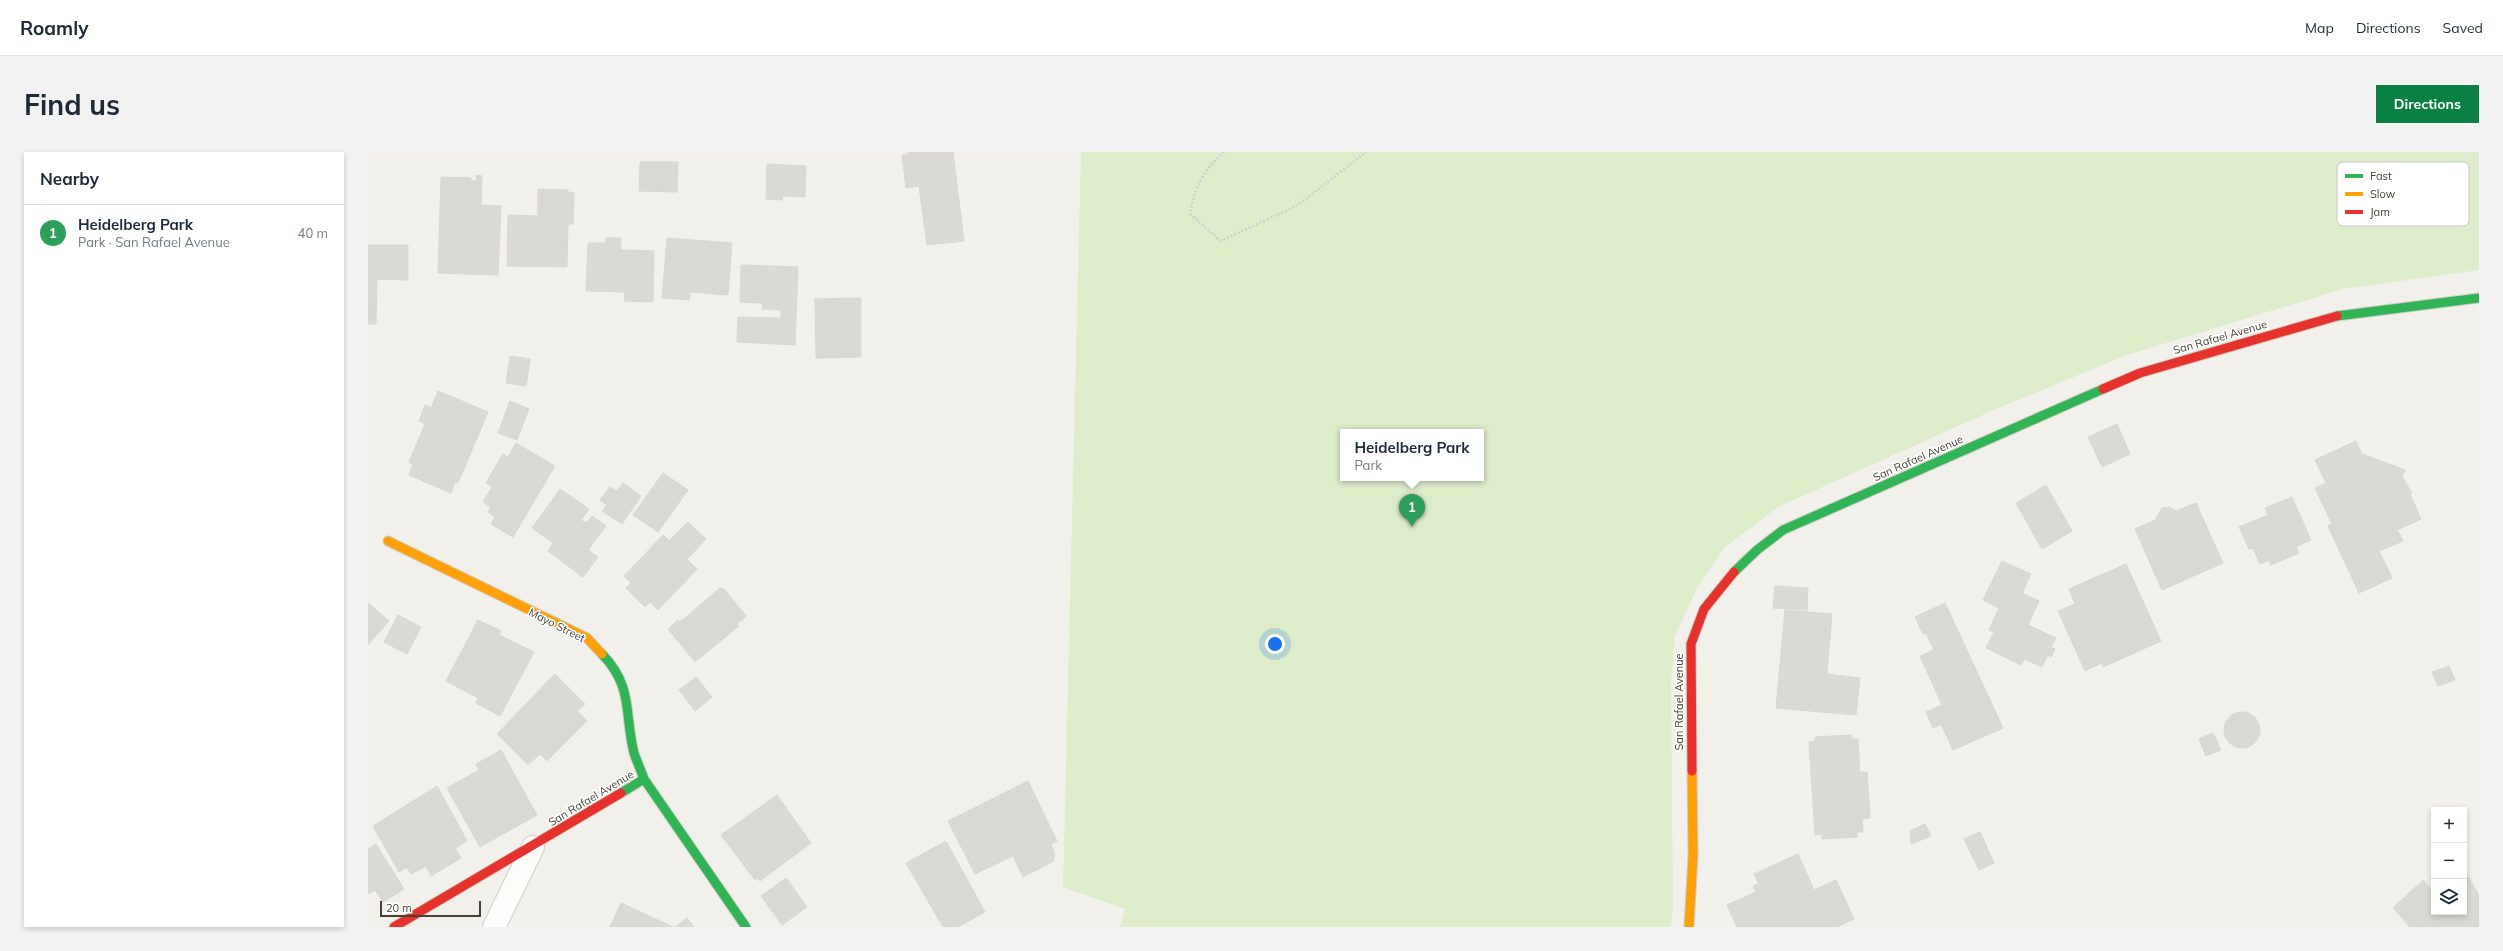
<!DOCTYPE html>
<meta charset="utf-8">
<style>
body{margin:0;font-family:Mulish,sans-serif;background:#f2f2f3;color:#1f2937}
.controls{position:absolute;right:12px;bottom:12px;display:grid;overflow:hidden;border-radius:0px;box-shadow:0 2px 6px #0003}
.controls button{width:36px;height:36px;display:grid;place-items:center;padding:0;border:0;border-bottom:1px solid #e0e1e3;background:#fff;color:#1f2937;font:20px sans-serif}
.scale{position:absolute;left:12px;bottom:10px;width:101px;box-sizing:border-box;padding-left:4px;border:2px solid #484236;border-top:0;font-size:11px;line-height:14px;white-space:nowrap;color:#484236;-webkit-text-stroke:3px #fff;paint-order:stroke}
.you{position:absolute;left:907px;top:492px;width:14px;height:14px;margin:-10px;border:3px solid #fff;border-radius:50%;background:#1a73e8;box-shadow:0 0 0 6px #1a73e833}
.badge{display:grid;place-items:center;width:26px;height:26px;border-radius:50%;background:#0b8043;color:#fff;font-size:13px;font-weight:700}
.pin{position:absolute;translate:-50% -33px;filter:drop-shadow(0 1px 2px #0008)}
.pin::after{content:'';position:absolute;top:21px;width:14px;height:12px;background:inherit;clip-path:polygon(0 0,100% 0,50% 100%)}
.popup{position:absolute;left:972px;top:277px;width:144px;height:52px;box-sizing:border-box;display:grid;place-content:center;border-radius:0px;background:#fff;filter:drop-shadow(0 1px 3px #0005);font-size:13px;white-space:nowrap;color:#747a83}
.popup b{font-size:15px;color:#1f2937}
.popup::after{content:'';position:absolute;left:50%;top:100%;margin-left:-8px;border:8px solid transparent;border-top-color:#fff}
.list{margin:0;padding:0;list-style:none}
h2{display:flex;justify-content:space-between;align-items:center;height:52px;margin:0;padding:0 16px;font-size:17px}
h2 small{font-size:13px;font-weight:400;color:#747a83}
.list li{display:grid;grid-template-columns:26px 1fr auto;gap:12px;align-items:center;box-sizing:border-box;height:56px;padding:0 16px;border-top:1px solid #e0e1e3}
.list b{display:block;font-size:15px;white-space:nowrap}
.list p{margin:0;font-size:13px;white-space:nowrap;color:#747a83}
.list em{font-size:13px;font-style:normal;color:#747a83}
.icon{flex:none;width:22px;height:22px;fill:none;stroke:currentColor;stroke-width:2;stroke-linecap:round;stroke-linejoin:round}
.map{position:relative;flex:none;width:2111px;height:775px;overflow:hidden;border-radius:0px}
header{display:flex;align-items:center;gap:24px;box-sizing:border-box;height:56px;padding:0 20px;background:#fff;border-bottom:1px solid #e0e1e3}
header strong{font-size:19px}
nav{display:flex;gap:22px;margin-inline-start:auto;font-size:14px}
.intro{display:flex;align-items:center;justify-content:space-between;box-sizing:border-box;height:96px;padding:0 24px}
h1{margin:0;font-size:28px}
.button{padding:10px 18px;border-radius:0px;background:#0b8043;color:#fff;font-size:14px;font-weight:700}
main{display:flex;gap:24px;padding:0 24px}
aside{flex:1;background:#fff;border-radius:0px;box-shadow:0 2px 6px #0003}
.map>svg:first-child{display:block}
.green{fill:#ddedca;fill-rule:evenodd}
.building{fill:#dbd9d3;stroke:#d9d7d0}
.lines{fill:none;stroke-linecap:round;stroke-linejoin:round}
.street-casing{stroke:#cfcec8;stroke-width:24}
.fast-casing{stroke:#d1cdc2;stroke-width:11}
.slow-casing{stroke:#d1cdc2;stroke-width:11}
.jam-casing{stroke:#d1cdc2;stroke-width:11}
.path{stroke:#d2cfcb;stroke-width:2.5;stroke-dasharray:2 2;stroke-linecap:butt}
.street{stroke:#fdfdfc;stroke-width:22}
.fast{stroke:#30b455;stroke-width:9}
.slow{stroke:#ff9f0a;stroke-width:9}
.jam{stroke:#e5322d;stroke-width:9}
.labels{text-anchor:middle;stroke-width:3;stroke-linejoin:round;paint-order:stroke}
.street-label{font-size:11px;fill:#484236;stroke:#fff}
.key{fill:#fff;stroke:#c8c6c3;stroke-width:1}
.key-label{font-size:11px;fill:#484236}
</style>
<header>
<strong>Roamly</strong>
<nav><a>Map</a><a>Directions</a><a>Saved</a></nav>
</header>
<div class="intro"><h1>Find us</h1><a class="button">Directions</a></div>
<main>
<aside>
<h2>Nearby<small></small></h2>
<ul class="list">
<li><span class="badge" style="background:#2e9e5b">1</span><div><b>Heidelberg Park</b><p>Park · San Rafael Avenue</p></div><em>40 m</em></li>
</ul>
</aside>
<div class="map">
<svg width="2111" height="775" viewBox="0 0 2111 775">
<rect width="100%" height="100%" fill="#f1f0eb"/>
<!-- green -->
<path class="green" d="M713,0H2111V118L1975,137L1759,203L1628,257L1410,355L1357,395L1330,434L1307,484L1303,530L1305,757L1303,775H752L757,757L695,735ZM975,280H1113V326H975Z"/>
<!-- building -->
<path class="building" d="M540,0H585L596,89L559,93L551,34L538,36L534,3H540Z
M272,10H310L309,40L271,39Z
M399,12L438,14L437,45L415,44L414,48L398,47Z
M108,23L114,24L113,53L133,54L130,123L70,121L73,25L103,26V29H109Z
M170,37L200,38V40L206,41L205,72H200L199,115L139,114L140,63L170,64Z
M238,86H253V98L286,99L285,150L256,149L257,140L218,139L220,91H238Z
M299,86L364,91L360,143L322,140L321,148L294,146Z
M0,93H40V128L9,127L8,172H0Z
M373,113L430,115L427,193L369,190L370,165L413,166V158L394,157L395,151L372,150Z
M493,146V205L448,206L447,147Z
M142,204L162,207L158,234L138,231Z
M70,239L120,260L90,331L87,330L83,341L41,323L45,312L41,310L57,272L51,269L57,253L63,256Z
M142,249L161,257L149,288L130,281Z
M1749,272L1762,302L1734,315L1720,285Z
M1988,289L1994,302L2037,318L2034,325L2044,341L2042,342L2053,367L2029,378L2035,389L2011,399L2024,426L1991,441L1960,374L1964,372L1947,336L1958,331L1947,308Z
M148,291L187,314L145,385L123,372L127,365L120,360L123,355L115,350L124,335L118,331L135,302L140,305Z
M295,321L320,338L290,380L265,363Z
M255,331L273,344L254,372L234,359L239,353L232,348L242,335L249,339Z
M1678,333L1704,379L1674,397L1648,351Z
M192,337L221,357L213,368L218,371L224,364L238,374L220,398L230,405L215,425L180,399L185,391L164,376Z
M1924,345L1943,388L1928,395L1931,401L1903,413L1901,408L1892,412L1885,396L1881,397L1871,375L1900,363L1897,356Z
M1828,351L1855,411L1794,438L1767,377L1787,368L1794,356L1802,355L1808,359Z
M320,370L338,387L319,407L329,417L290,458L282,450L277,455L258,436L263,431L256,424L295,383L301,389Z
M1634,409L1663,422L1654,441L1671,449L1660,473L1688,486L1683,495L1687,497L1683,505L1680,503L1674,515L1656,507L1653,513L1618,496L1626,480L1621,478L1631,456L1615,448Z
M1758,412L1793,489L1735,515L1734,511L1717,519L1690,459L1707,452L1701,437Z
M1407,434L1440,436L1439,458L1405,456Z
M352,436L356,437L378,464L369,472L371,474L327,510L300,477L310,468L312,470Z
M0,451L21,469L0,493Z
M1577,451L1635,576L1585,598L1573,572L1565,576L1558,560L1574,553L1552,504L1566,498L1558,481L1555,482L1547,465Z
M1417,458L1464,462L1459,522L1492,526L1488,563L1408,556Z
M30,463L53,475L39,502L16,490Z
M110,468L133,479L131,483L166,500L132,564L108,551L110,546L78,529Z
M2081,514L2087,528L2070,534L2064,520Z
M187,522L217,552L209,559L219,569L179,609L172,602L160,613L129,582Z
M328,525L344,545L327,559L311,538Z
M1856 578a18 18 0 1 1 36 0a18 18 0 1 1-36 0Z
M1845,581L1853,598L1838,604L1831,587Z
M1483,583V587H1490L1492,620H1499L1502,666L1494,667L1495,680H1489V685L1454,687L1453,682L1447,683L1441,590L1447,589V585Z
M133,598L169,663L112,695L79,636L111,618L108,612Z
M660,629L689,689L683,692L686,700V709L655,725L645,704L607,722L580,669Z
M69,634L99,689L87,696L93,706L63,724L58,714L43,722L39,715L31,720L5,674Z
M409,643L443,691L392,729L389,726L387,728L353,683Z
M1557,672L1563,684L1543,692L1542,679Z
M1612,680L1626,711L1611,718L1596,687Z
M578,689L617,760L590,775H575L538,711Z
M8,692L36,737L15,750L7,738L0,742V697Z
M1430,702L1446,738L1468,728L1486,767L1469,775H1369L1359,753L1388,740L1385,734L1391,732L1386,722Z
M2096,718L2111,743V775H2042L2025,756L2055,728L2063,737L2066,735V760H2096Z
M418,726L439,755L414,773L393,744Z
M253,751L305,775H242Z
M319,766L326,775H307Z"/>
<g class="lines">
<defs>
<path id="street" d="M126,775L165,695"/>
<path id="fast" d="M1969,164L2111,146
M1366,420L1389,398L1415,378L1735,237
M234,502C266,535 256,562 266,601C269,610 273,618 276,627
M253,641L276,627L378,775"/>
<path id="slow" d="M20,389L219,486L234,502
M1321,775L1325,703L1324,619"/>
<path id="jam" d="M1735,237L1772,221L1969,164
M1324,619L1323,492L1336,457L1366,420
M26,775L253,641"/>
</defs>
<!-- street casing -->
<use href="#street" class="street-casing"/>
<!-- fast casing -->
<use href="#fast" class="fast-casing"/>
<!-- slow casing -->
<use href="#slow" class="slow-casing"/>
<!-- jam casing -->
<use href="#jam" class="jam-casing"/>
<!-- path -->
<path class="path" d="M856,0C835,19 827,34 822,62L853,89L930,53L998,0"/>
<!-- street -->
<use href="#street" class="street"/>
<!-- fast -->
<use href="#fast" class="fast"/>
<!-- slow -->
<use href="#slow" class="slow"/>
<!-- jam -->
<use href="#jam" class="jam"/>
</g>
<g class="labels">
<!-- street labels -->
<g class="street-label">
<text transform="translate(1852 185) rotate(-16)" y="4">San Rafael Avenue</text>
<text transform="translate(1550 306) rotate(-24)" y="4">San Rafael Avenue</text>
<text transform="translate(189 473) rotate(27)" y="4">Mayo Street</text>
<text transform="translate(1311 550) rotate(-90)" y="4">San Rafael Avenue</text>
<text transform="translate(223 646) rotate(-31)" y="4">San Rafael Avenue</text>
</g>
</g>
<!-- legend -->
<rect x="1969" y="10" width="132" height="64" rx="6" class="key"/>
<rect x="1977" y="22" width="18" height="4" fill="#30b455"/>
<rect x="1977" y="40" width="18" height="4" fill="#ff9f0a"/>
<rect x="1977" y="58" width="18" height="4" fill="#e5322d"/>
<g class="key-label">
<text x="2002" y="28">Fast</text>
<text x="2002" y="46">Slow</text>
<text x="2002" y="64">Jam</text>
</g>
</svg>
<div class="controls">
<button>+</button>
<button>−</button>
<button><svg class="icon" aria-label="layers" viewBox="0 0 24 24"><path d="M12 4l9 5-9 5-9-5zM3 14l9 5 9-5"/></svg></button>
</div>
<div class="scale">20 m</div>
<div class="you"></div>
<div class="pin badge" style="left:1044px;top:375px;background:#2e9e5b">1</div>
<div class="popup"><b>Heidelberg Park</b>Park</div>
</div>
</main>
